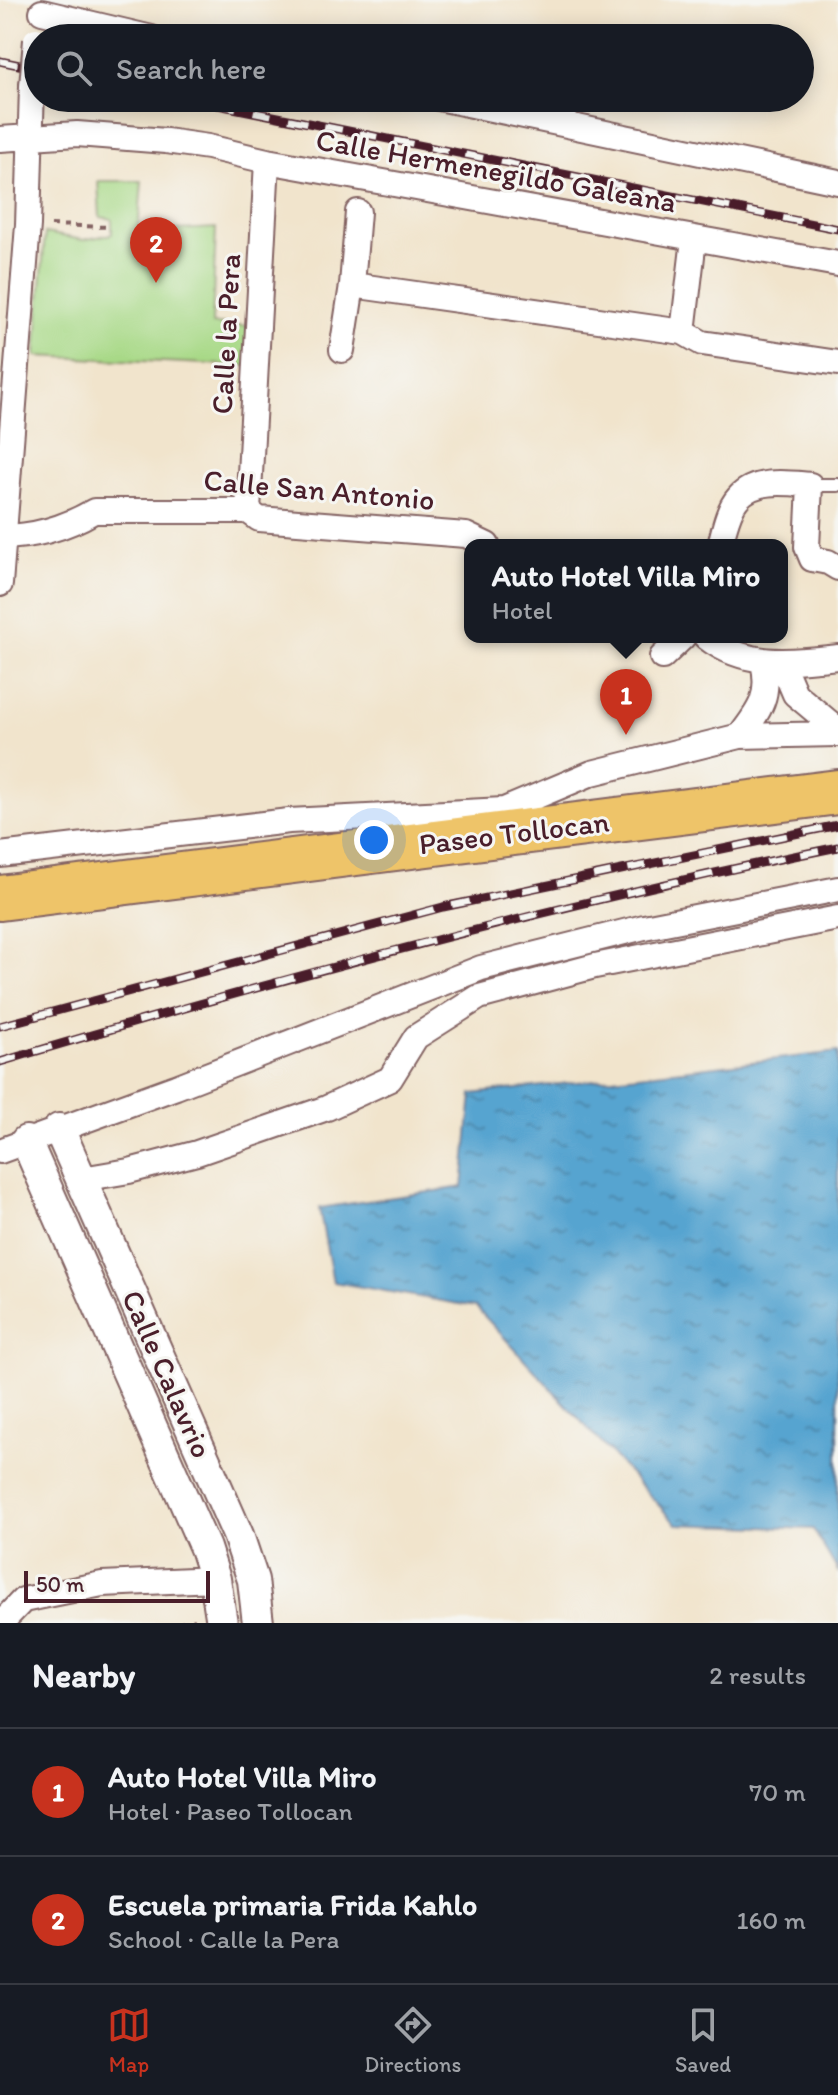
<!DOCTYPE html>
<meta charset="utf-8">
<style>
body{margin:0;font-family:Itim,sans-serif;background:#20242c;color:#f1f3f6}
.scale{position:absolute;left:24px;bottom:20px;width:186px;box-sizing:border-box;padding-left:8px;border:4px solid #4a1f2b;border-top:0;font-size:22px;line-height:28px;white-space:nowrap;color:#4a1f2b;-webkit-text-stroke:6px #f6f6f2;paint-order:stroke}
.you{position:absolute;left:374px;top:840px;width:28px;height:28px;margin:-20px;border:6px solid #fff;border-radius:50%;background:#1a73e8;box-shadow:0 0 0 12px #1a73e833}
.badge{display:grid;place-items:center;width:52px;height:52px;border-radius:50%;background:#c8321e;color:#fff;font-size:26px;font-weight:700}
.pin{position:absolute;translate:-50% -66px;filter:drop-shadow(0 2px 4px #0008)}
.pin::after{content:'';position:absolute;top:42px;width:28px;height:24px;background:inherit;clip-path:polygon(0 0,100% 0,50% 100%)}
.popup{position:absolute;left:464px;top:539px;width:324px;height:104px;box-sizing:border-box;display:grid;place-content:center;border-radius:16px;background:#171b24;filter:drop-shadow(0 2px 6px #0005);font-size:26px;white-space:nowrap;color:#9ea1a6}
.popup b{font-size:30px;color:#f1f3f6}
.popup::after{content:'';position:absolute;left:50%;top:100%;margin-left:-16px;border:16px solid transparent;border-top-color:#171b24}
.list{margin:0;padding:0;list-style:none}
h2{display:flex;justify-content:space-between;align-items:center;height:104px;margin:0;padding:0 32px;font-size:34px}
h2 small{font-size:26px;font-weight:400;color:#9ea1a6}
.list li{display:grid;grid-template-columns:52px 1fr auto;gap:24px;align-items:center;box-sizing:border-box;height:128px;padding:0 32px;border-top:2px solid #363941}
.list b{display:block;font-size:30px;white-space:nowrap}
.list p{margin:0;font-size:26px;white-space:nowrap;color:#9ea1a6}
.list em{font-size:26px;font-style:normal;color:#9ea1a6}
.icon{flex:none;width:44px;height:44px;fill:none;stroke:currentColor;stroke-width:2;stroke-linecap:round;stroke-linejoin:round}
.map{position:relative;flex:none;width:838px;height:1623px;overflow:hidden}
.search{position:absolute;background:#171b24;box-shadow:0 4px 20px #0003;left:24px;right:24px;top:24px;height:88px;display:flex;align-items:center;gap:20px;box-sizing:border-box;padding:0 28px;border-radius:44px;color:#9ea1a6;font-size:30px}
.sheet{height:360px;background:#171b24}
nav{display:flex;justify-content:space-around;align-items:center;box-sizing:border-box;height:112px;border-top:2px solid #363941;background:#171b24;font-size:22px;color:#9ea1a6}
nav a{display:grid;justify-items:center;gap:4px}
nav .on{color:#c8321e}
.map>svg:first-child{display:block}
.park{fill:#a8d987;stroke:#797c59;stroke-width:2}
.water{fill:url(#water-ripples);stroke:#50627e;stroke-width:2}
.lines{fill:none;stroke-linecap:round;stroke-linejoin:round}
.service-casing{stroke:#846463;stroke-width:16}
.minor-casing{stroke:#846463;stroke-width:28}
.tertiary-casing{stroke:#846463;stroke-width:34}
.motorway-casing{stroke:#846463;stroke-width:48}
.path{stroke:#846463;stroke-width:4;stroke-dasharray:6 6;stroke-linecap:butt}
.service{stroke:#fff;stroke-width:12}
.minor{stroke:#fff;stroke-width:24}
.tertiary{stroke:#fff;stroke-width:30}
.motorway{stroke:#eec469;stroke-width:44}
.rail-casing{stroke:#4a1f2b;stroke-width:9}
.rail{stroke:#f6f6f2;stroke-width:6;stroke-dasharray:18;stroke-linecap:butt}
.minor-bridge-casing{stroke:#846463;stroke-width:28;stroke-linecap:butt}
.minor-bridge{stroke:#fff;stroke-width:24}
.labels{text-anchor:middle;stroke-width:6;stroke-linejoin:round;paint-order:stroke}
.street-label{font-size:30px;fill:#4a1f2b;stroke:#f6f6f2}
</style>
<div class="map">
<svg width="838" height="1623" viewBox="0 0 838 1623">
<defs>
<pattern id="water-ripples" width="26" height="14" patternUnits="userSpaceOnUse" patternTransform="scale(2)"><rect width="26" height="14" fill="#57a4d0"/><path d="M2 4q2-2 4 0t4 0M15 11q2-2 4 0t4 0" fill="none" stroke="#4a85a9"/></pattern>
</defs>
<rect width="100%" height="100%" fill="#f6f6f2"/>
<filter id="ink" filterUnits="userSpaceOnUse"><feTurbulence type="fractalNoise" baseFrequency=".0125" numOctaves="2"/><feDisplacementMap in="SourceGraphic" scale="16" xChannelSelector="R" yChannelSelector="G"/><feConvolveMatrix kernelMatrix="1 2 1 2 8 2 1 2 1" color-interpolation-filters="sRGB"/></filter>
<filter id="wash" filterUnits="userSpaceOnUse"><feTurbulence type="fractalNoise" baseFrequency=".006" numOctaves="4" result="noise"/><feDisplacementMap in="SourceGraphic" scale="32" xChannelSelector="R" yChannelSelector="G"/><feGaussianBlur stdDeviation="1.8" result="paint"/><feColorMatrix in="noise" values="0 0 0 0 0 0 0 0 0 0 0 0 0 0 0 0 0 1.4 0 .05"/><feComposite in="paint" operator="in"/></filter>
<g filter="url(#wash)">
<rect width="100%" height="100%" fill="#f1e4cc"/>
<!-- park -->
<path class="park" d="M98,181H142L138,232L216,228L212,324L251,326L248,366L36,356L45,233L83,240L112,234V219L100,217Z"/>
<!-- water -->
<path class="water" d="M838,1052V1571L813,1529L676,1524L476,1307L333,1282L319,1208L463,1187L472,1094Z"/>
</g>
<g filter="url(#ink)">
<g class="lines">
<defs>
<path id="service" d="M810,485H838"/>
<path id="minor" d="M42,12L152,38
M439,98L838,182
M0,139L77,134L166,141L208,147L267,161L838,264
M352,285L683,332L702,343L838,363
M683,332L694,239
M342,350L352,285L358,212
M248,511L267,161
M0,537C34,537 65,528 94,511H248L259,519L466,535L487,545
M720,545C724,530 728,509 738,498C755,478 788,483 810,485L807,547L812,559L828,562L838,568
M0,584L28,225L32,86
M706,637C745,668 792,662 838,657
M662,657L683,637
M781,661L795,694L838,730
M740,736C760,710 771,696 763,662
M0,855L289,821L504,810L592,773L740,736L838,734
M0,1151L176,1087L481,968L644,927L838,889
M82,1179L129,1171L197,1153L327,1108L390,1079L416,1037L479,997L595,966L838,918
M1,1623L23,1600L102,1584L215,1579"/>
<path id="tertiary" d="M59,1129L238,1535L253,1580L258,1623
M26,1141L205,1548L215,1579L222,1623"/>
<path id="motorway" d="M0,898L838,792"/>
</defs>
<!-- service casing -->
<use href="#service" class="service-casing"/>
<!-- minor casing -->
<use href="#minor" class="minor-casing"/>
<!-- tertiary casing -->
<use href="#tertiary" class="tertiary-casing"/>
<!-- motorway casing -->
<use href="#motorway" class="motorway-casing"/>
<!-- path -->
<path class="path" d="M51,225L110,227
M181,1623L195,1620"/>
<!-- service -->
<use href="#service" class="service"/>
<!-- minor -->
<use href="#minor" class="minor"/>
<!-- tertiary -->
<use href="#tertiary" class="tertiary"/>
<!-- motorway -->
<use href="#motorway" class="motorway"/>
<defs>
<path id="rail" d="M0,61L38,69
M183,98L838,229
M0,1026L443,907L838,825
M0,1062C277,979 555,904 838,847"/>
</defs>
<!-- rail casing -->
<use href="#rail" class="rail-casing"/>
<!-- rail -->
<use href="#rail" class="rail"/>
<defs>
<path id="minor-bridge" d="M32,86L36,40"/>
</defs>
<!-- minor-bridge casing -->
<use href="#minor-bridge" class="minor-bridge-casing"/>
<!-- minor-bridge -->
<use href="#minor-bridge" class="minor-bridge"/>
</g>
</g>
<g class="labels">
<!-- street labels -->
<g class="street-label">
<text transform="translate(496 171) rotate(10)" y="10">Calle Hermenegildo Galeana</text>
<text transform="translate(226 334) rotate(-87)" y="10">Calle la Pera</text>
<text transform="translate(319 490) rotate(5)" y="10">Calle San Antonio</text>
<text transform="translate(514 833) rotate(-7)" y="10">Paseo Tollocan</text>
<text transform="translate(167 1374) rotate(66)" y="10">Calle Calavrio</text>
</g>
</g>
</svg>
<div class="scale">50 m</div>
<div class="you"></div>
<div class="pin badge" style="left:626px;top:735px">1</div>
<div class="popup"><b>Auto Hotel Villa Miro</b>Hotel</div>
<div class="pin badge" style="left:156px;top:283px">2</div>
<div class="search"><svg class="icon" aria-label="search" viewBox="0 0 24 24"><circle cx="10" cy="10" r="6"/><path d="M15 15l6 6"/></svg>Search here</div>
</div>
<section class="sheet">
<h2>Nearby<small>2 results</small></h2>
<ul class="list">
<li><span class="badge">1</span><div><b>Auto Hotel Villa Miro</b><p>Hotel · Paseo Tollocan</p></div><em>70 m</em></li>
<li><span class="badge">2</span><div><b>Escuela primaria Frida Kahlo</b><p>School · Calle la Pera</p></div><em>160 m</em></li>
</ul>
</section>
<nav>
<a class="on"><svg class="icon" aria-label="map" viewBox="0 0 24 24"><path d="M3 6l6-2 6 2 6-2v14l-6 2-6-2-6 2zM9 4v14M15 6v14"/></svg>Map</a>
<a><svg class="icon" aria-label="directions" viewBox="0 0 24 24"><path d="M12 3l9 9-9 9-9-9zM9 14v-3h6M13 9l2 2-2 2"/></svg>Directions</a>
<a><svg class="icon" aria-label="saved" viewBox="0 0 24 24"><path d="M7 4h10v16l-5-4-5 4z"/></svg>Saved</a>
</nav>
